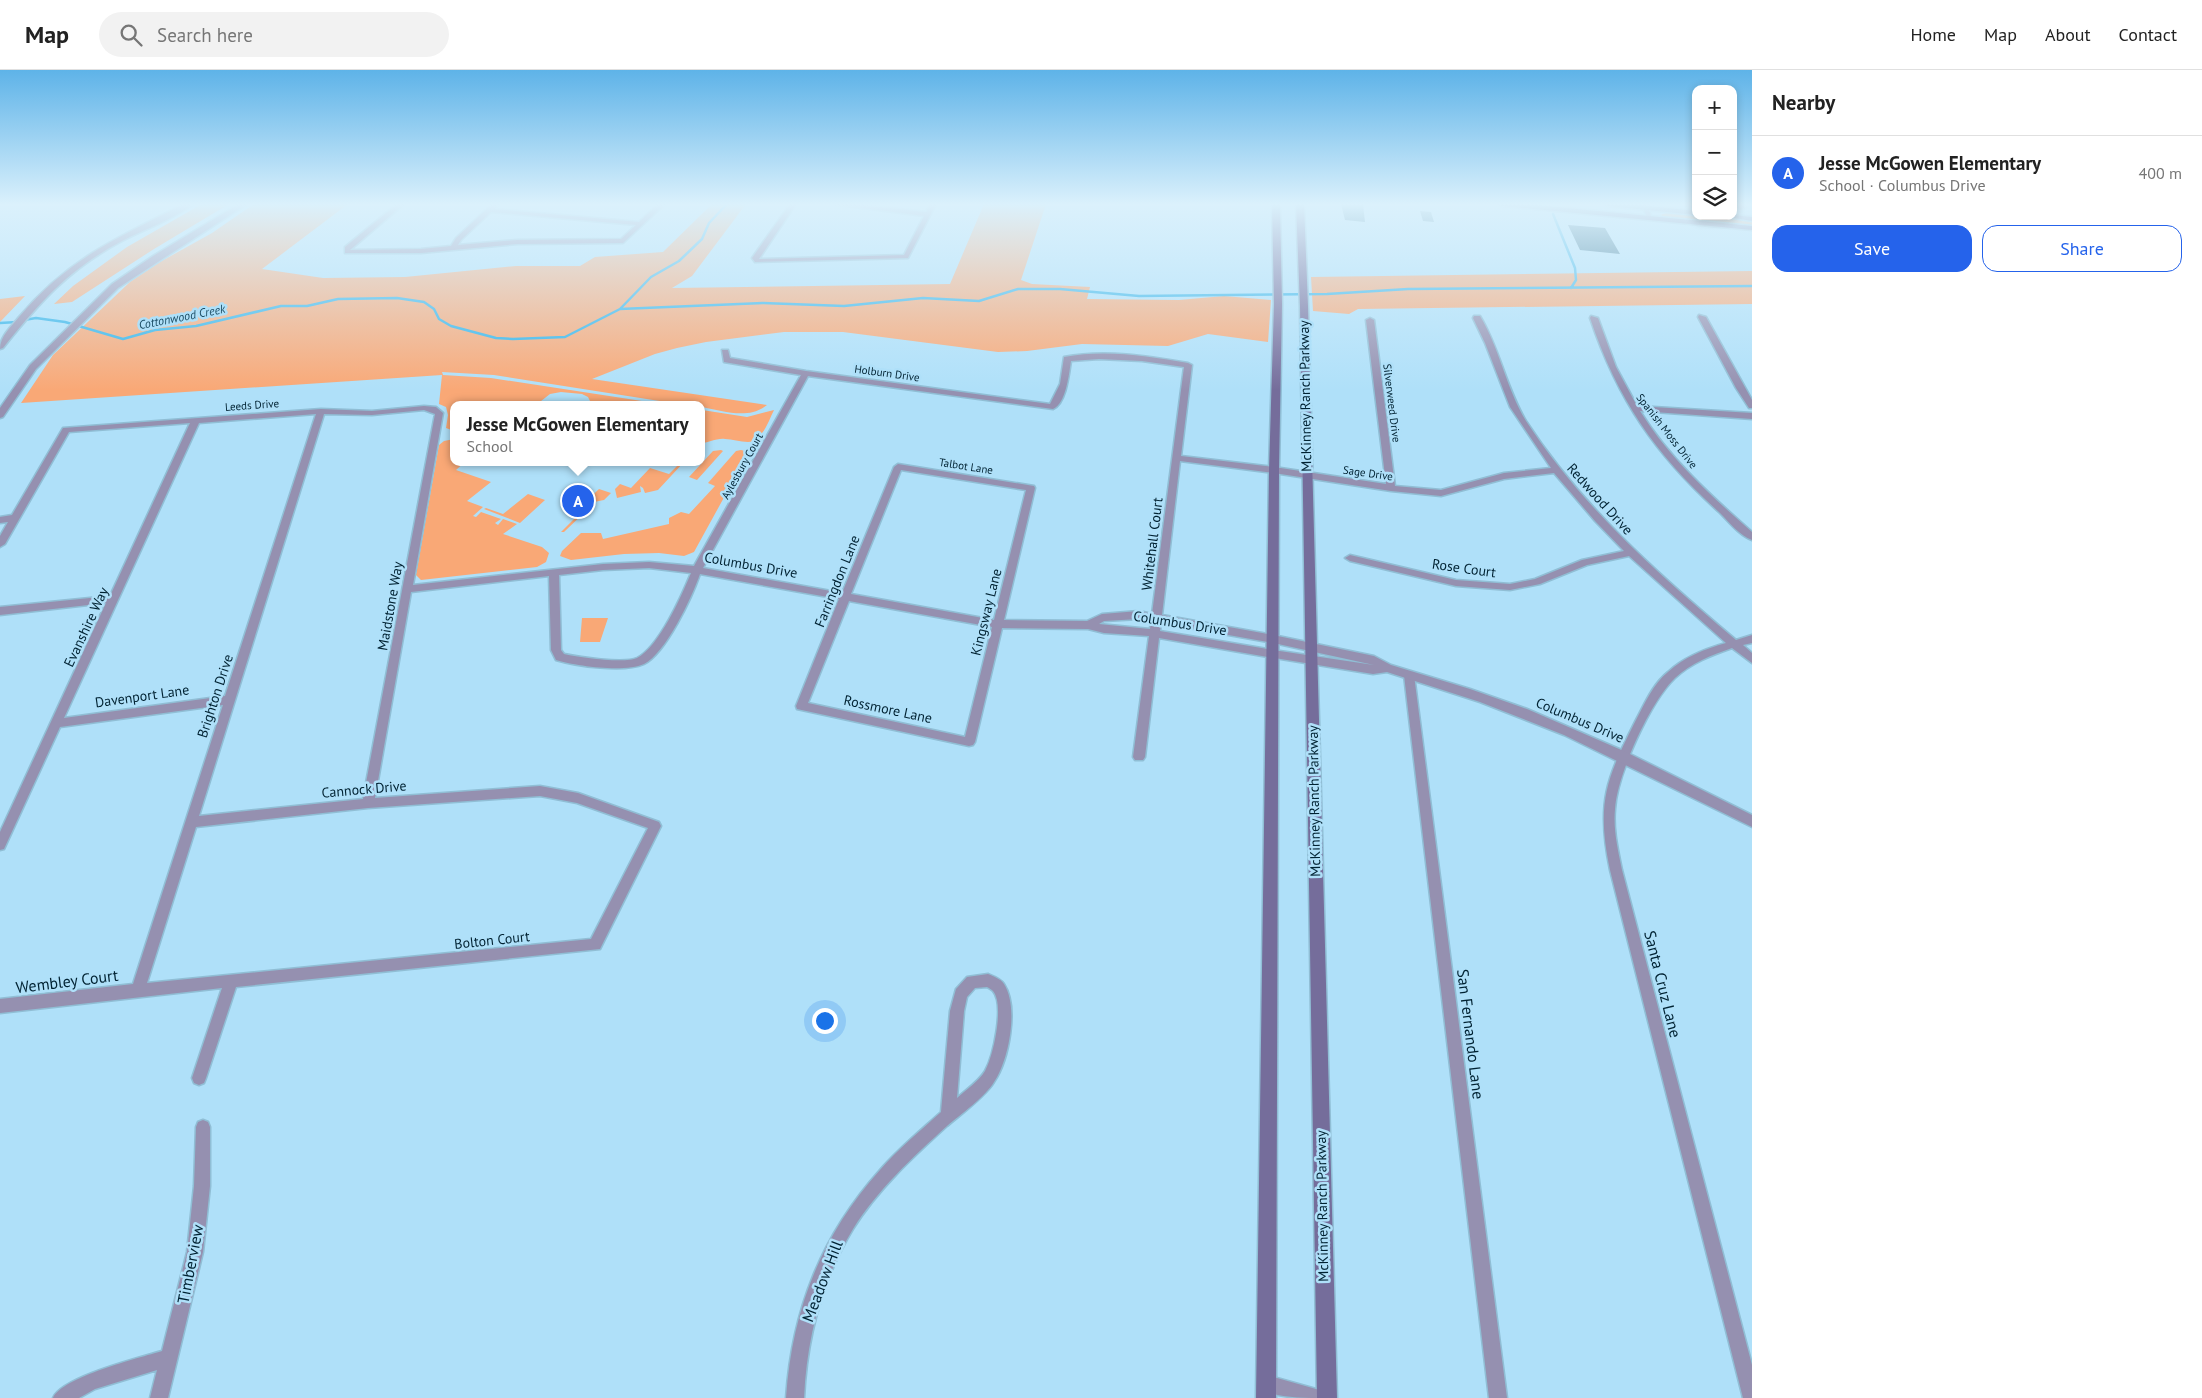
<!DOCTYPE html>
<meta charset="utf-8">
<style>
body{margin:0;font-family:"PT Sans",sans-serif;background:#f2f2f2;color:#222}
.controls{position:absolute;right:15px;top:15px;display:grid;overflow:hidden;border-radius:10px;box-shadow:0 2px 8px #0003}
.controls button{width:45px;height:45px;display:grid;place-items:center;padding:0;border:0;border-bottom:1px solid #e0e0e0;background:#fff;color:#222;font:25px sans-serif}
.you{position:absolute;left:824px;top:950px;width:18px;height:18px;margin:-12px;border:4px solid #fff;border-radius:50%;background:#1a73e8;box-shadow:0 0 0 8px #1a73e833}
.badge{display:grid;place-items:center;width:32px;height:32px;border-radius:50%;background:#2563eb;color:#fff;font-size:16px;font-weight:700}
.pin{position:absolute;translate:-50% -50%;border:2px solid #fff;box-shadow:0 1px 5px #0006}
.popup{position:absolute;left:450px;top:331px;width:255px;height:65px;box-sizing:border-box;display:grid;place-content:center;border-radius:10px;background:#fff;filter:drop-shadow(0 1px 4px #0005);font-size:16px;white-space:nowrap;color:#767676}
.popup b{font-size:19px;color:#222}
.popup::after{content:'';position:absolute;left:50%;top:100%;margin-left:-10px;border:10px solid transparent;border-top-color:#fff}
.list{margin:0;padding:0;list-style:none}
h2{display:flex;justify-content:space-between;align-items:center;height:65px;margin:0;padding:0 20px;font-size:21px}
h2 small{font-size:16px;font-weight:400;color:#767676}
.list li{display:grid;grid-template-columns:32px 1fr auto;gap:15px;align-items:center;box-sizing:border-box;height:75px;padding:0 20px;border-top:1px solid #e0e0e0}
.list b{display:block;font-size:19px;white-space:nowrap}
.list p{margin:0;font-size:16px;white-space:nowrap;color:#767676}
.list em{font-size:16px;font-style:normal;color:#767676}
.actions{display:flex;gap:10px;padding:15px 20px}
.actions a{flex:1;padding:11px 0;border:1px solid #2563eb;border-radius:15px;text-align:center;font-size:18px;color:#2563eb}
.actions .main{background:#2563eb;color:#fff}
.icon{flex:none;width:28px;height:28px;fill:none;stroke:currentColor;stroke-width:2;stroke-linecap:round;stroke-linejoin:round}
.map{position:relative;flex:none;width:1752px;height:1328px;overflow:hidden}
header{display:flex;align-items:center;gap:30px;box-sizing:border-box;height:70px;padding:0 25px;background:#fff;border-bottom:1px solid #e0e0e0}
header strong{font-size:24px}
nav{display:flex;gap:28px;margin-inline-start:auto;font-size:18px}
.search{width:350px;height:45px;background:#f2f2f2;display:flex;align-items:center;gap:12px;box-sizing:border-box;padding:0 18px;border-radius:28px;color:#767676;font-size:19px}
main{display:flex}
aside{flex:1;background:#fff}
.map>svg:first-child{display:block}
.green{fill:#f9a876}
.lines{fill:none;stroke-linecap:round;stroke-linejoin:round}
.stream{stroke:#2fb2e8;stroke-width:2.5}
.building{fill:#2c6b89}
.minor-casing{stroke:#90bed5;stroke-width:3}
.tertiary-casing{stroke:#90bed5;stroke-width:3}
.secondary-casing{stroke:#90bed5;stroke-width:3}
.minor{fill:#9590b0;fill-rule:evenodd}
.tertiary{fill:#9590b0;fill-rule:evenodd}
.secondary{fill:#756d9b;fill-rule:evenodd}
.labels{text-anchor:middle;stroke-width:5;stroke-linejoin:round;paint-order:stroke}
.far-street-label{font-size:11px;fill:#002232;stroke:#afe0f9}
.far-water-label{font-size:12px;font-style:italic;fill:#1d4e65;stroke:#afe0f9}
.street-label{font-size:14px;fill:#002232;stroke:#afe0f9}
.near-street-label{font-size:16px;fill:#002232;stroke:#afe0f9}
</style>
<header>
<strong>Map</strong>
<div class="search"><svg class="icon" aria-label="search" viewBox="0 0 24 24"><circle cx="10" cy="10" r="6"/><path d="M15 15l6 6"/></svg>Search here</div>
<nav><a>Home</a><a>Map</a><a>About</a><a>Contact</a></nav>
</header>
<main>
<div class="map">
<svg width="1752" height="1328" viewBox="0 0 1752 1328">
<rect width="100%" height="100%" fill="#afe0f9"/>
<!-- green -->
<path class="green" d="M202,134H229L154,179L72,232L54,234L73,216L127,177Z
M254,134H348L262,199L323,208L405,207L516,196H580L595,187L663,182L712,134H746L692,206L672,218L950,214L984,134H1046L1021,210L1032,214L1090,217L1087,229L1179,230L1224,226L1271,230L1268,272L1208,264L1168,276L1082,274L1027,281L998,282L843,262H784L706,272L677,278L655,284L592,309L767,335C749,350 723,341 702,337V335H685L494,305L442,302L443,305L491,308L668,335H592L588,327L582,324L561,322L550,324L536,335H454V361L446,358L448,345L446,337L439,334L442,305L21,333L53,285L130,212L160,192L212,163Z
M1666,143L1752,150V156L1667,148L1660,145Z
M1752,201V234L1358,239L1349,244L1313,241L1311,207Z
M25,226L0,252V229Z
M702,340L747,347L774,340C769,350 762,372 748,372C740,372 732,369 725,369C716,368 709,373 702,373Z
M454,369V392H465L456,400L491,412L467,431L483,437L473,446L476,447L481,442L501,449L495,453L498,455L503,449L517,454L503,464L542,477L549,483L546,492L537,497L421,510L416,505L439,375L444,371Z
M721,380L723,381L697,410L689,407L713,381Z
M741,380L749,382L694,482L684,486L659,483L624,484L571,490L560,486L562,481L581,463H601L603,469L669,454V448L681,442L689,444L715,416L708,413L736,381Z
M681,392H684L658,420L645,423L643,418L640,416L641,422L617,428L615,419L620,414L631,418L650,398L669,404Z
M599,419L611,423L604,430L589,433L588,439L564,462H561L577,446L573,444Z
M528,424L545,430L520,453L484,439L486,438L503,444Z
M582,548H608L600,572H580Z"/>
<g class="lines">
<!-- stream -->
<path class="stream" d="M1553,144L1575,198L1576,210L1571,218
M620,239L651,207L679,191L702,169L709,153L727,134
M24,250L36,248L65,252L123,269L155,260L196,256L281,236H307L338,229L397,228L424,232L434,239L439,249L451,256L496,268L513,269L565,267L620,239L763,233L844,236L923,228L979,231L1018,219H1060L1139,226L1327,224L1408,219L1752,216
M0,253L17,252"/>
</g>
<!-- building -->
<path class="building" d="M1341,134H1363L1365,152L1345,150Z
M1420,141L1431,142L1434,152L1423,151Z
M1568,155L1605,158L1620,184L1580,180Z"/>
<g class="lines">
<defs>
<path id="minor" d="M397,134H404L350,180L421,179L451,176L456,168L492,134L498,135L495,139L639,152L658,134H665L623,173L517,174L421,183H345V177ZM491,142L636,155L621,169L517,170L458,175L461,170Z
M790,134H796L759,189L904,185L924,146L832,134H854L926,142L930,134H936L908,188L755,192L752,188Z
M1641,134H1647L1652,149H1648Z
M1737,134H1743L1746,138L1741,139Z
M1699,245L1706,247L1752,330V338H1749L1736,318L1698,247Z
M1474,246H1480C1500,279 1506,318 1526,351C1582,437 1658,504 1736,570L1752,565V573L1743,575L1752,583V593L1732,578C1712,585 1691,593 1675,608C1650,632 1617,705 1615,739C1613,760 1618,780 1622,800L1752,1295V1328H1743L1610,800C1596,733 1606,709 1636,650C1645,633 1653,614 1668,602C1684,587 1705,579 1726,573L1629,486L1587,495L1540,514L1510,520L1456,516L1350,491L1345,488L1350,485L1456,510L1510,514L1535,509L1582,490L1624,481L1595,451L1554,403L1504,409L1441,426L1391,421L1274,403L1180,391L1162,545L1273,565L1278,569L1273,573L1161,553L1160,561L1273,580L1278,584L1273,588L1159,568L1145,687L1143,690H1135L1133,687L1149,566L1104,563L1088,559L1002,558L975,672L973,675L969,676L797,639L796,636L839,529L700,504C692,527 666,583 644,594C624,603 576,596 556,590L551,580L549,506L411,522L375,728L540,716L578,723L659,752L661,756L600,879L236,917L206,1008L204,1013L199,1015L194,1013L192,1008L222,918L0,943V929L133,914L223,635L60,657L4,779L0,780V762L106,533L0,545V537L110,526L190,353L69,362L5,474L0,477V466L8,452L0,453V447L12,445L63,358L321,339L372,341L424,336L436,337L443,343L413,515L603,494L649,492L694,496L801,305L724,292L722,280H728L730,288L806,301L1050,334L1060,314L1064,287C1105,279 1148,286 1188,293L1192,295L1181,386L1274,397L1386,414L1366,250L1370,248L1374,250L1395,416L1441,420L1504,403L1551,398L1510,337L1485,273L1473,248ZM1099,289L1142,291L1184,297L1152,544L1139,541L1102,544L1087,551L1004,550L1035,418L1034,416L898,394L894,397L842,523L703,498L808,306L1053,339C1066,334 1069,304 1071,291ZM424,340L435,344L363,729L199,746L324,344L372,345ZM316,344L225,626L64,648L199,353ZM901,400L1026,420L994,550L851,524ZM649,498L691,503C682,525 659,577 637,588C624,594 578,587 564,584L561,580L559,505L603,500ZM849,531L992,557L965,667L808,633ZM1139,549L1151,551L1150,559L1099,554L1104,551ZM540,726L577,733L648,758L591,869L147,913L196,757L368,738Z
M1591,246L1598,248L1616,297L1637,336L1752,343V349L1640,341C1669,388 1711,426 1752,462V470C1740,466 1729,452 1720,443C1656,385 1618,331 1590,248Z
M1409,601L1414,605L1507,1328H1489L1404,605Z
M988,904C993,906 1001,909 1004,914C1019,937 1009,990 994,1012C986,1026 960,1045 947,1056C913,1087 878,1119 853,1159C821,1212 807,1267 804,1328H786C792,1240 821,1166 880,1100C898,1079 920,1061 941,1042L950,941L956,919L967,907ZM987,917C989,918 991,919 993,921C1005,935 993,987 985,1001C979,1011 966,1020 957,1028L964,941L967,927L975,918Z
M203,1050L208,1052L210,1057V1116L203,1182L168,1328H150L157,1300L95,1319L79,1328H53C62,1307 139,1288 162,1281L187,1182L194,1116L196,1057L198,1052Z
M1266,1305L1316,1319L1322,1322L1325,1328C1302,1328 1281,1328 1260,1320L1257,1314L1260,1308Z"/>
<path id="tertiary" d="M184,134H193C176,148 143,160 122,171C69,199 40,232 3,278L0,279C0,266 11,257 19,247C69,188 117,168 184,134Z
M239,134H247L118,218L36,299L3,347L0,348V338L30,295L112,214L153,186Z
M1273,565L1374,586L1391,595L1470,619L1527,639L1626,682L1752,745V757L1564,665L1480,632L1387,602L1373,604L1269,587L1267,584L1269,581L1273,580L1374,595L1269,572L1267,569L1269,566Z"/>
<path id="secondary" d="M1272,134H1280L1282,234L1279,400L1276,1328H1256L1269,400L1274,234Z
M1296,134H1304L1308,236L1337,1328H1317L1300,236Z
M1499,134H1526L1752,156V160L1502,136Z
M1605,134H1630L1696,141V145L1608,136Z
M1733,145L1752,147V151L1722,146Z"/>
</defs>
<!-- minor casing -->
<use href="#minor" class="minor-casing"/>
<!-- tertiary casing -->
<use href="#tertiary" class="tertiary-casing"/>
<!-- secondary casing -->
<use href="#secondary" class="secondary-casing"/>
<!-- minor -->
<use href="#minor" class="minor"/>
<!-- tertiary -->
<use href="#tertiary" class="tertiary"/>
<!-- secondary -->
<use href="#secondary" class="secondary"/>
</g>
<!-- sky -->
<linearGradient id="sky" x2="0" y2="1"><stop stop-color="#5eb3e8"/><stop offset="0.42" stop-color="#dbf1fc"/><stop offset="1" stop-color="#dbf1fc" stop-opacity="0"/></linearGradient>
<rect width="1752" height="320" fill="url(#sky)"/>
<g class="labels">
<!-- far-street labels -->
<g class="far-street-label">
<text transform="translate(887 303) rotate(8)" y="4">Holburn Drive</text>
<text transform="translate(1392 333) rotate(83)" y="4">Silverweed Drive</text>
<text transform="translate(252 335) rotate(-4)" y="4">Leeds Drive</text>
<text transform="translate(1667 361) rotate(52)" y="4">Spanish Moss Drive</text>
<text transform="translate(742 396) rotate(-61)" y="4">Aylesbury Court</text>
<text transform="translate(966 396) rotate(9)" y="4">Talbot Lane</text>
<text transform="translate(1368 403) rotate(8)" y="4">Sage Drive</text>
</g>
<!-- far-water labels -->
<g class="far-water-label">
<text transform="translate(182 247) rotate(-11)" y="4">Cottonwood Creek</text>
</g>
<!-- street labels -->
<g class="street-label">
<text transform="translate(1305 326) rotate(-91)" y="5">McKinney Ranch Parkway</text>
<text transform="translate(1600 429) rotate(48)" y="5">Redwood Drive</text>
<text transform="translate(1152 474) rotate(-83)" y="5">Whitehall Court</text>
<text transform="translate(751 495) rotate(10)" y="5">Columbus Drive</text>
<text transform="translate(1464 498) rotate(8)" y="5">Rose Court</text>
<text transform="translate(837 511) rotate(-68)" y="5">Farringdon Lane</text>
<text transform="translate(390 536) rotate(-80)" y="5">Maidstone Way</text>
<text transform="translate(986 542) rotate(-76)" y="5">Kingsway Lane</text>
<text transform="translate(1180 553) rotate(9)" y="5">Columbus Drive</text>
<text transform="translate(86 557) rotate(-65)" y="5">Evanshire Way</text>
<text transform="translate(142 626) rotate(-8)" y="5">Davenport Lane</text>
<text transform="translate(215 626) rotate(-72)" y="5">Brighton Drive</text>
<text transform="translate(888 639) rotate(12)" y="5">Rossmore Lane</text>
<text transform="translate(1580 650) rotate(23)" y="5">Columbus Drive</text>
<text transform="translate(364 719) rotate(-5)" y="5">Cannock Drive</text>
<text transform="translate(1314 731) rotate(-91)" y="5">McKinney Ranch Parkway</text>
<text transform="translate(492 870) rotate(-6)" y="5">Bolton Court</text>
<text transform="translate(1322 1136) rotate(-91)" y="5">McKinney Ranch Parkway</text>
</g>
<!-- near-street labels -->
<g class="near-street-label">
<text transform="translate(67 911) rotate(-7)" y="6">Wembley Court</text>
<text transform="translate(1663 914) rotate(76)" y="6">Santa Cruz Lane</text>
<text transform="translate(1471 964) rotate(83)" y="6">San Fernando Lane</text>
<text transform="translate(190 1194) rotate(-79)" y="6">Timberview</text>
<text transform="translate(822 1211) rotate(-69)" y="6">Meadow Hill</text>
</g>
</g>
</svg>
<div class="controls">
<button>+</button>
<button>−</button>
<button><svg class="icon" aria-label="layers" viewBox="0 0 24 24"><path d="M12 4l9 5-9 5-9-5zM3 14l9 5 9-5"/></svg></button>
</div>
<div class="you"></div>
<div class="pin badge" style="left:578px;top:431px">A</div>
<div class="popup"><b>Jesse McGowen Elementary</b>School</div>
</div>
<aside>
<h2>Nearby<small></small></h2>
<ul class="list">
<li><span class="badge">A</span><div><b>Jesse McGowen Elementary</b><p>School · Columbus Drive</p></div><em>400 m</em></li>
</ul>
<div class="actions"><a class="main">Save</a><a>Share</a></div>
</aside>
</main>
